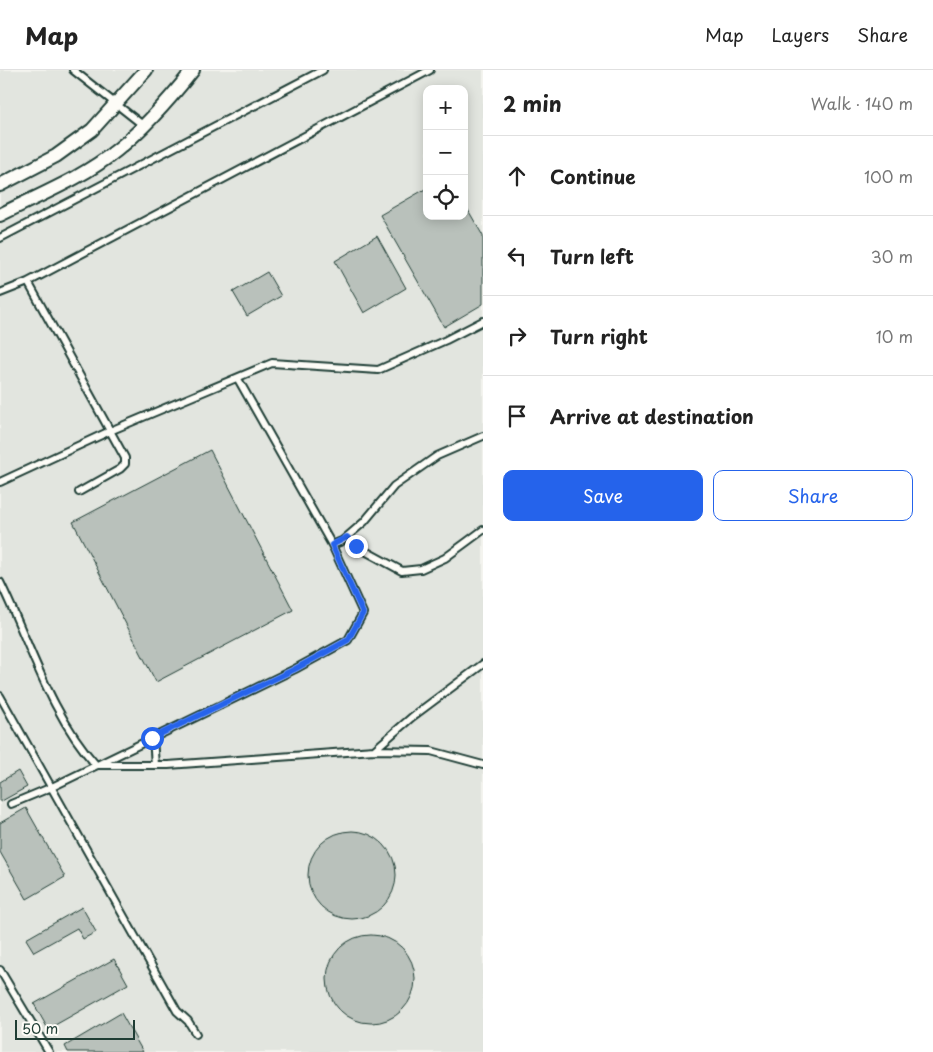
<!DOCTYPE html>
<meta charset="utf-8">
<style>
body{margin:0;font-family:"Playpen Sans",sans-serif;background:#f2f2f2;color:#222}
.controls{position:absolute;right:15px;top:15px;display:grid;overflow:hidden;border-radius:10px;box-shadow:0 2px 12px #0003}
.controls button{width:45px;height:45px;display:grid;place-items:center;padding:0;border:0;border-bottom:1px solid #e0e0e0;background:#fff;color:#222;font:25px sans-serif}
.scale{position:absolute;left:15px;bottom:12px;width:120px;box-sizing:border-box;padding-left:5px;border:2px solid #1f3d34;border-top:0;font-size:14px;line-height:18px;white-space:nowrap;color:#1f3d34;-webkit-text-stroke:4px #fdfcf7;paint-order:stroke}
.stop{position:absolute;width:15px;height:15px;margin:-11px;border:4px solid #2563eb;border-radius:50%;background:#fff}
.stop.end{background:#2563eb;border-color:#fff;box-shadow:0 1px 5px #0008}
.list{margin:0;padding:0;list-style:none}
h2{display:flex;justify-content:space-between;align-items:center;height:65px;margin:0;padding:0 20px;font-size:21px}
h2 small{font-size:16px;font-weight:400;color:#767676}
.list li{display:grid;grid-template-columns:32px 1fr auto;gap:15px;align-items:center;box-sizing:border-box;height:80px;padding:0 20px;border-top:1px solid #e0e0e0}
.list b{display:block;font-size:19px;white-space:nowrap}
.list em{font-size:16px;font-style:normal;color:#767676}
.actions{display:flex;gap:10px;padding:15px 20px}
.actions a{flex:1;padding:11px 0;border:1px solid #2563eb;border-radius:10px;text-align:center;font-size:18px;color:#2563eb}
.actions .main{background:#2563eb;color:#fff}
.icon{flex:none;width:28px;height:28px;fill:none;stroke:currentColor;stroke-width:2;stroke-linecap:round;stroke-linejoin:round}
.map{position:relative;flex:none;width:483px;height:982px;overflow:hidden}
header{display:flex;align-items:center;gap:30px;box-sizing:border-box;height:70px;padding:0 25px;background:#fff;border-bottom:1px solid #e0e0e0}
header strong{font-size:24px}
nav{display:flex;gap:28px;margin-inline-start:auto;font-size:18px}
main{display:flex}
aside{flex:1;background:#fff}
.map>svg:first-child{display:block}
.built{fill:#e2e5df;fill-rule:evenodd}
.building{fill:#b9c1bb;stroke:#1f3d34}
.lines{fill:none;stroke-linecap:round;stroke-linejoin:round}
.service-casing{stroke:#1f3d34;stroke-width:10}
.minor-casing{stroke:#1f3d34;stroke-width:16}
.service{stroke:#fdfcf7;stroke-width:6}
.minor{stroke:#fdfcf7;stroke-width:12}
.route{stroke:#2563eb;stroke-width:6}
</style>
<header>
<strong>Map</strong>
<nav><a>Map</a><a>Layers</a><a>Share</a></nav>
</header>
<main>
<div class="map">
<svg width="483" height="982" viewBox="0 0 483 982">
<rect width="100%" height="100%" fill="#f4f4ef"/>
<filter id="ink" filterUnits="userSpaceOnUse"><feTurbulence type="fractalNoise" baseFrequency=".02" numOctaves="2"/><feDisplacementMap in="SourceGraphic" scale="10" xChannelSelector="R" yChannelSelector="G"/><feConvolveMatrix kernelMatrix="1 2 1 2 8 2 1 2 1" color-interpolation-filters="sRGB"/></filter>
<g filter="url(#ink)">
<!-- built -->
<path class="built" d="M0,0H483V982H0ZM427,19H464V146H427Z"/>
<!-- building -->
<path class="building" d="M427,118V146H464V133L483,166V234L444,257L380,145Z
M377,166L406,218L364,243L335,191Z
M267,202L281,226L247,246L233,222Z
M210,380L293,540L156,612L73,452Z
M18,701L27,717L0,732V712Z
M26,738L65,807L27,829L0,782V753Z
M308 805a44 44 0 1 1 88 0a44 44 0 1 1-88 0Z
M82,837L96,862L83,869L77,858L34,882L26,869Z
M327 909a44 44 0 1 1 88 0a44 44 0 1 1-88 0Z
M114,889L128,914L48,959L34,934Z
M121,943L143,982H68L65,976Z"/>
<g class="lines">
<defs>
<path id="service" d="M73,0L144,56
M0,168L323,0
M28,212L430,0
M0,223L28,212L125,388V394L120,399L79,422
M0,412L110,361L272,293L378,300L446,270L483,251
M347,467L356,476L402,501L421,499L445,488L483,460
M332,475L342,471L364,452L394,416L437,386L483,366
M0,512C30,573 50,644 96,695H168L374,680L431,681L483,695
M0,626L177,941L188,951L196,964
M153,668L155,695
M374,680L412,647L483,594
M11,734L52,717L295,599L348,570L363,543L332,475L238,309
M0,900L49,982"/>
<path id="minor" d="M0,115L56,86L92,60L146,0
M0,145C39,125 83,108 117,80C146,57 170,29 193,0"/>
</defs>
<!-- service casing -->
<use href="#service" class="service-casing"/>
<!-- minor casing -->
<use href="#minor" class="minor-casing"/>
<!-- service -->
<use href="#service" class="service"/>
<!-- minor -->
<use href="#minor" class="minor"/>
</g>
</g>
<g class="lines" filter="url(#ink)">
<!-- route -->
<path class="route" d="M152,668L295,599L348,570L363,543L332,475L347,467L356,476"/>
</g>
</svg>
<div class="controls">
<button>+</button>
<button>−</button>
<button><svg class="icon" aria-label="locate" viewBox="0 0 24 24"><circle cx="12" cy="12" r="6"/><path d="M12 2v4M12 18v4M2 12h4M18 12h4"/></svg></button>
</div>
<div class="scale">50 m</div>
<div class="stop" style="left:152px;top:668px"></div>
<div class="stop end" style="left:356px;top:476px"></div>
</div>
<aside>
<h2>2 min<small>Walk · 140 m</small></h2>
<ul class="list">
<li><svg class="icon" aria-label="ahead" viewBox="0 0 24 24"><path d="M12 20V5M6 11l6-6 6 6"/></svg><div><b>Continue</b></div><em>100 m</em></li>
<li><svg class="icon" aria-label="left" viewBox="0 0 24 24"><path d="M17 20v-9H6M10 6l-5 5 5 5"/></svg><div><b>Turn left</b></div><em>30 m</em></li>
<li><svg class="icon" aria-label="right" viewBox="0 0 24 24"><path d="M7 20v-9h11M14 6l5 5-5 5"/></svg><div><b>Turn right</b></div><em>10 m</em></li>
<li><svg class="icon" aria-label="arrive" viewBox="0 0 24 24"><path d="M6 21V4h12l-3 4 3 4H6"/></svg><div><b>Arrive at destination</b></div></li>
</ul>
<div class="actions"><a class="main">Save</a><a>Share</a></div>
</aside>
</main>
